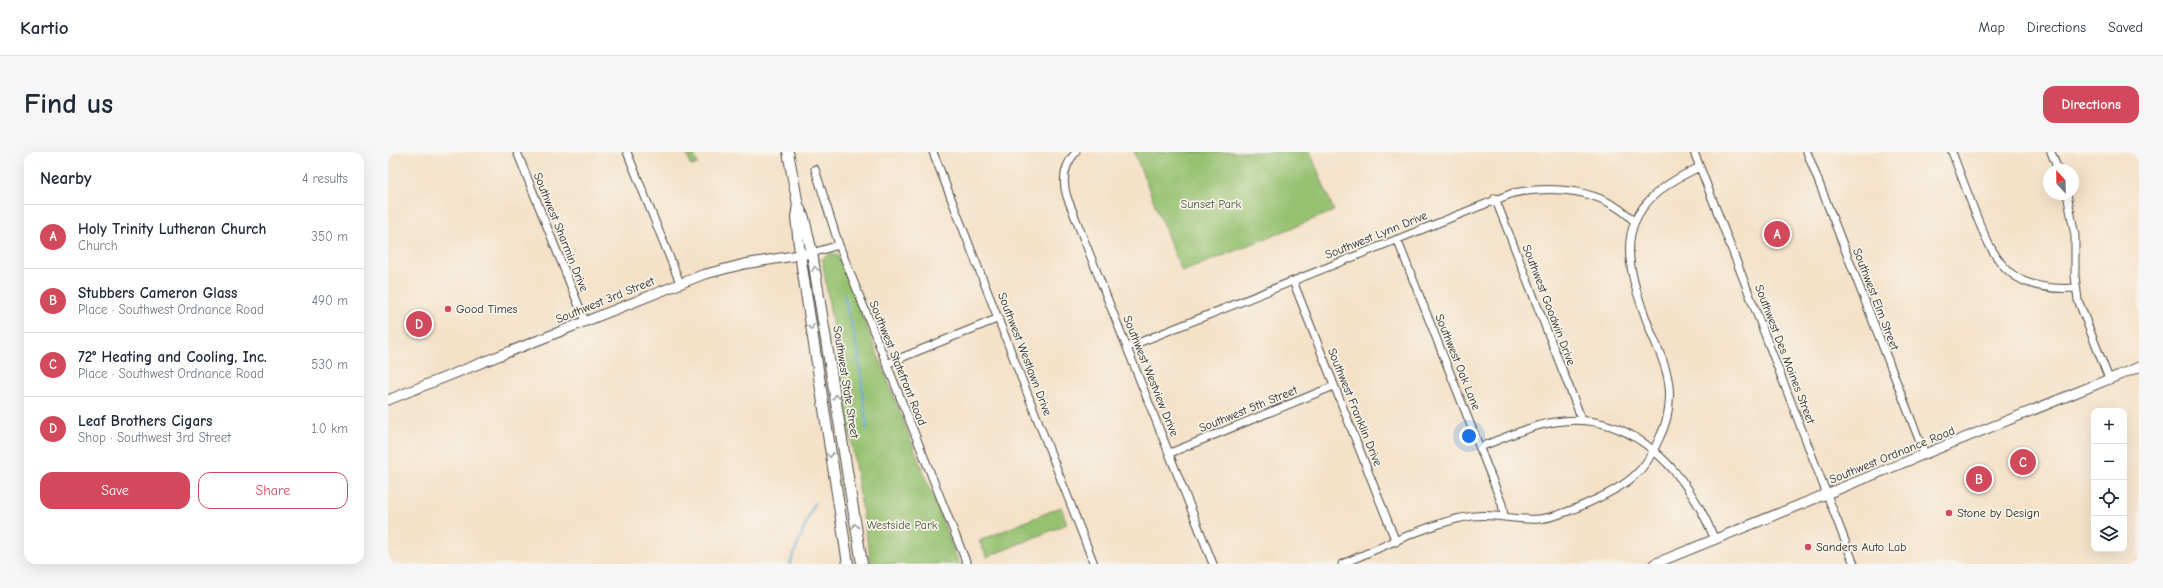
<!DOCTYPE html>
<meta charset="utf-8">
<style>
body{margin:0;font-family:"Comic Neue",sans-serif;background:#f6f6f7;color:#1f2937}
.controls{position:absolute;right:12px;bottom:12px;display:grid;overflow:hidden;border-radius:8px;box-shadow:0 4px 16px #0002}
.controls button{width:36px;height:36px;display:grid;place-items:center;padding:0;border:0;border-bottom:1px solid #e0e1e3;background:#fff;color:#1f2937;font:20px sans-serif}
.compass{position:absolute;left:1655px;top:12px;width:36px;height:36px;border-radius:50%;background:#fff;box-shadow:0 4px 16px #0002;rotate:338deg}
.you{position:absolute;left:1081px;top:284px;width:14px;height:14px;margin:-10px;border:3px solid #fff;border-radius:50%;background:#1a73e8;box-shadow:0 0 0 6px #1a73e833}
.badge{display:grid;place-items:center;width:26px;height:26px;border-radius:50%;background:#d1495b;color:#fff;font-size:13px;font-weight:700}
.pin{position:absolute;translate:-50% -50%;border:2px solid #fff;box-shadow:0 1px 4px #0006}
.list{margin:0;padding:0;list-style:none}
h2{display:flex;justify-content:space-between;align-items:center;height:52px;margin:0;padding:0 16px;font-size:17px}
h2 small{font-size:13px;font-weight:400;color:#747a83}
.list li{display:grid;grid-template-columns:26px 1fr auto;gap:12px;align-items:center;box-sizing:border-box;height:64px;padding:0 16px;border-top:1px solid #e0e1e3}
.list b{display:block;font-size:15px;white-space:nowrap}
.list p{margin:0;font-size:13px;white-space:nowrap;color:#747a83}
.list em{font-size:13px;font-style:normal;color:#747a83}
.actions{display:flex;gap:8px;padding:12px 16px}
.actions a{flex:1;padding:9px 0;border:1px solid #d1495b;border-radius:12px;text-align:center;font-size:14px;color:#d1495b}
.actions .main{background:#d1495b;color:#fff}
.icon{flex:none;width:22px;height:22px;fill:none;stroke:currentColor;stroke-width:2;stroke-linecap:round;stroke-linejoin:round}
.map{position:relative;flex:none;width:1751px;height:412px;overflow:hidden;border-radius:12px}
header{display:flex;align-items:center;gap:24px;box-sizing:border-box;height:56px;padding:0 20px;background:#fff;border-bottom:1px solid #e0e1e3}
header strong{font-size:19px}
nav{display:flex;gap:22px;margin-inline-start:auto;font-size:14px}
.intro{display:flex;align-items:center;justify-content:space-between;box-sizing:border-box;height:96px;padding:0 24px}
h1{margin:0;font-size:28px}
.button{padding:10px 18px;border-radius:12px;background:#d1495b;color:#fff;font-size:14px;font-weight:700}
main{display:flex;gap:24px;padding:0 24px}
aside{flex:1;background:#fff;border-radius:12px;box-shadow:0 4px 16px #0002}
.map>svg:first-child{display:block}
.green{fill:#95c16f;stroke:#60764d}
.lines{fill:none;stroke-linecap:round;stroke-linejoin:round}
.stream{stroke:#65a8da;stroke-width:2}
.minor-casing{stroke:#494643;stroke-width:9}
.tertiary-casing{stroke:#494643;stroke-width:11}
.secondary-casing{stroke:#494643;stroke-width:12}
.minor{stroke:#fff;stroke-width:7}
.tertiary{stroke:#fff;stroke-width:9}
.secondary{stroke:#fff;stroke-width:10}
.oneway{stroke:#a0a0a0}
.poi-dot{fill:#d1495b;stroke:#f7f3e8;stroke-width:1.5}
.labels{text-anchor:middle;stroke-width:3.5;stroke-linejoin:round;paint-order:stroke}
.park-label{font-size:12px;fill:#4b583f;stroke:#f7f3e8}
.street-label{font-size:12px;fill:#2b2b2b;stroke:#f7f3e8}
.poi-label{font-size:12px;fill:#2b2b2b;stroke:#f7f3e8;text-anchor:start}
</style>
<header>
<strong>Kartio</strong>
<nav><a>Map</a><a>Directions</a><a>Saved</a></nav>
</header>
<div class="intro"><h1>Find us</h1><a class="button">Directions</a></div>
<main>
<aside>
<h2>Nearby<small>4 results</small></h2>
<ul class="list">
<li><span class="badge">A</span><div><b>Holy Trinity Lutheran Church</b><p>Church</p></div><em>350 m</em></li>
<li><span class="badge">B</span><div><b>Stubbers Cameron Glass</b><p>Place · Southwest Ordnance Road</p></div><em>490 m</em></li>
<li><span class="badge">C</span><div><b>72° Heating and Cooling, Inc.</b><p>Place · Southwest Ordnance Road</p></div><em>530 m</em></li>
<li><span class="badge">D</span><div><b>Leaf Brothers Cigars</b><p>Shop · Southwest 3rd Street</p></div><em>1.0 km</em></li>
</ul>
<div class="actions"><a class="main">Save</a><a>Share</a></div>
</aside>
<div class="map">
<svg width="1751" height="412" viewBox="0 0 1751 412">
<rect width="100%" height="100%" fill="#f7f3e8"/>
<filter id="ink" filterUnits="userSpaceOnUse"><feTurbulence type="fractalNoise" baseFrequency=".025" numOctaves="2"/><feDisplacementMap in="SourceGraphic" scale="8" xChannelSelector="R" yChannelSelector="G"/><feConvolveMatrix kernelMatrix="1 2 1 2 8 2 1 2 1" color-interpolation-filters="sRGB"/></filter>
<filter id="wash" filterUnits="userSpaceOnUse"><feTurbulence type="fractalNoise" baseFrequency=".012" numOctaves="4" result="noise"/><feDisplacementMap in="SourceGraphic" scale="16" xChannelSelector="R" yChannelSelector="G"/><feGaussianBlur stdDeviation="0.9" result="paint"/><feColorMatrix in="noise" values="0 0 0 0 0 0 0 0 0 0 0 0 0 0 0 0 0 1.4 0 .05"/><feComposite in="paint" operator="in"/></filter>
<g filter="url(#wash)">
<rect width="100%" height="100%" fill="#f5e1c8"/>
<!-- green -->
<path class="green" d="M298,0H315L306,4L310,12L303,14Z
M746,0H922L946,59L794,120Z
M444,101L449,103L455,114L571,412H483L435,113V106Z
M673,355L679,372L599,405L591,389Z"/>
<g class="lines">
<!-- stream -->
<path class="stream" d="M456,143L470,199L479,278
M402,412L426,351"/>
</g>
</g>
<g filter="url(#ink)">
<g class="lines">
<defs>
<path id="minor" d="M129,0L197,169
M239,0L292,131
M545,0L706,412
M688,0C676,13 674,29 679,45L825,412
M1306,0L1466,412
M1419,0L1537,303
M1564,0C1572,21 1580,42 1588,63C1609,116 1626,140 1688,136
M1663,0L1670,18
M427,17L451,93L579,412
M1679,42L1687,84V124L1690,148L1721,227
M1107,46L1194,268
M1009,87L1114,352L1116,364
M424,101L451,93
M905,129L1008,390
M740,195L1125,41C1167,33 1213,37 1245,68
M498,212L611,166
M1092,295C1116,286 1141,274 1167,270C1246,257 1300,322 1327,388
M782,301L946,234
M954,412C990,397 1036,374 1073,366C1102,359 1124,369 1151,367C1174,365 1228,340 1245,325C1257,315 1264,303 1270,289C1279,272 1283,254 1281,234C1279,215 1270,197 1263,180C1232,100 1224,55 1312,15"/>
<path id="tertiary" d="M0,248L314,123L356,112L424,101
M1266,412L1751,215"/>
<path id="secondary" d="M400,0L410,53L416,66L424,101L474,412
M410,53L408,65L412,102L460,412"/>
</defs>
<!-- minor casing -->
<use href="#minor" class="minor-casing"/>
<!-- tertiary casing -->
<use href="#tertiary" class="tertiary-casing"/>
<!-- secondary casing -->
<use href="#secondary" class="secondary-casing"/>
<!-- minor -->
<use href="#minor" class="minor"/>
<!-- tertiary -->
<use href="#tertiary" class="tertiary"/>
<!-- secondary -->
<use href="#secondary" class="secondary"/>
</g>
<!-- one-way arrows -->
<defs><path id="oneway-chevron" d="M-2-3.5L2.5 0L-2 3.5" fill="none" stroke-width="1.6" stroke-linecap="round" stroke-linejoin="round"/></defs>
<g class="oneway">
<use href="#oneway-chevron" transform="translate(427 117) rotate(-99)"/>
<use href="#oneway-chevron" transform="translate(423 175) rotate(81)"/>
<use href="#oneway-chevron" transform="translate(448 245) rotate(-99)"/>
<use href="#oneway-chevron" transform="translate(442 303) rotate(82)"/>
<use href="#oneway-chevron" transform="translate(467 374) rotate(-99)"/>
</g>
</g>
<!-- markers -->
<g class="poi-dot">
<circle cx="60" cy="157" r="4"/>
<circle cx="1561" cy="361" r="4"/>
<circle cx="1420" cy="395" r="4"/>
</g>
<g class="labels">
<!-- park labels -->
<g class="park-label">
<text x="823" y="56">Sunset Park</text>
<text x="514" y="377">Westside Park</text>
</g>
<!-- street labels -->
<g class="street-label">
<text transform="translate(173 80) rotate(68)" y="4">Southwest Sharmin Drive</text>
<text transform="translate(988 83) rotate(-22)" y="4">Southwest Lynn Drive</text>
<text transform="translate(1488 147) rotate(69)" y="4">Southwest Elm Street</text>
<text transform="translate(217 148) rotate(-22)" y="4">Southwest 3rd Street</text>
<text transform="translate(1161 153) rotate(69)" y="4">Southwest Goodwin Drive</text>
<text transform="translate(637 202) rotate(69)" y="4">Southwest Westlawn Drive</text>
<text transform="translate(1397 202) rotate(69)" y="4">Southwest Des Moines Street</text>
<text transform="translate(1070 210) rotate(68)" y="4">Southwest Oak Lane</text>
<text transform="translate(510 211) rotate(68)" y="4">Southwest Statefront Road</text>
<text transform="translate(763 224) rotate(68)" y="4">Southwest Westview Drive</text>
<text transform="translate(458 230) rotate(81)" y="4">Southwest State Street</text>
<text transform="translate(967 255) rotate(68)" y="4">Southwest Franklin Drive</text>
<text transform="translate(860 257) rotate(-22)" y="4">Southwest 5th Street</text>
<text transform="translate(1504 303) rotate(-22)" y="4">Southwest Ordnance Road</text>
</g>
<!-- poi labels -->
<g class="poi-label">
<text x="68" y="161">Good Times</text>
<text x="1569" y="365">Stone by Design</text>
<text x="1428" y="399">Sanders Auto Lab</text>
</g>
</g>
</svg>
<div class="controls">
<button>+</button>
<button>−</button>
<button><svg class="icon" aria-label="locate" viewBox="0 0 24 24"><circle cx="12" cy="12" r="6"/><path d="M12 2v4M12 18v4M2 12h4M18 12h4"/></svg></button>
<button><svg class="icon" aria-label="layers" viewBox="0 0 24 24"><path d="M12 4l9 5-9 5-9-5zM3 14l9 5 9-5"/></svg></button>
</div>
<svg class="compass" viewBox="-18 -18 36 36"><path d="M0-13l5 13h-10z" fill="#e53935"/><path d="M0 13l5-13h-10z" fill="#747a83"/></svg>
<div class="you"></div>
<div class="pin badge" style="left:1389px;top:82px">A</div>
<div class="pin badge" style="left:1591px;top:327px">B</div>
<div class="pin badge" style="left:1635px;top:310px">C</div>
<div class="pin badge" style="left:31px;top:172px">D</div>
</div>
</main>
